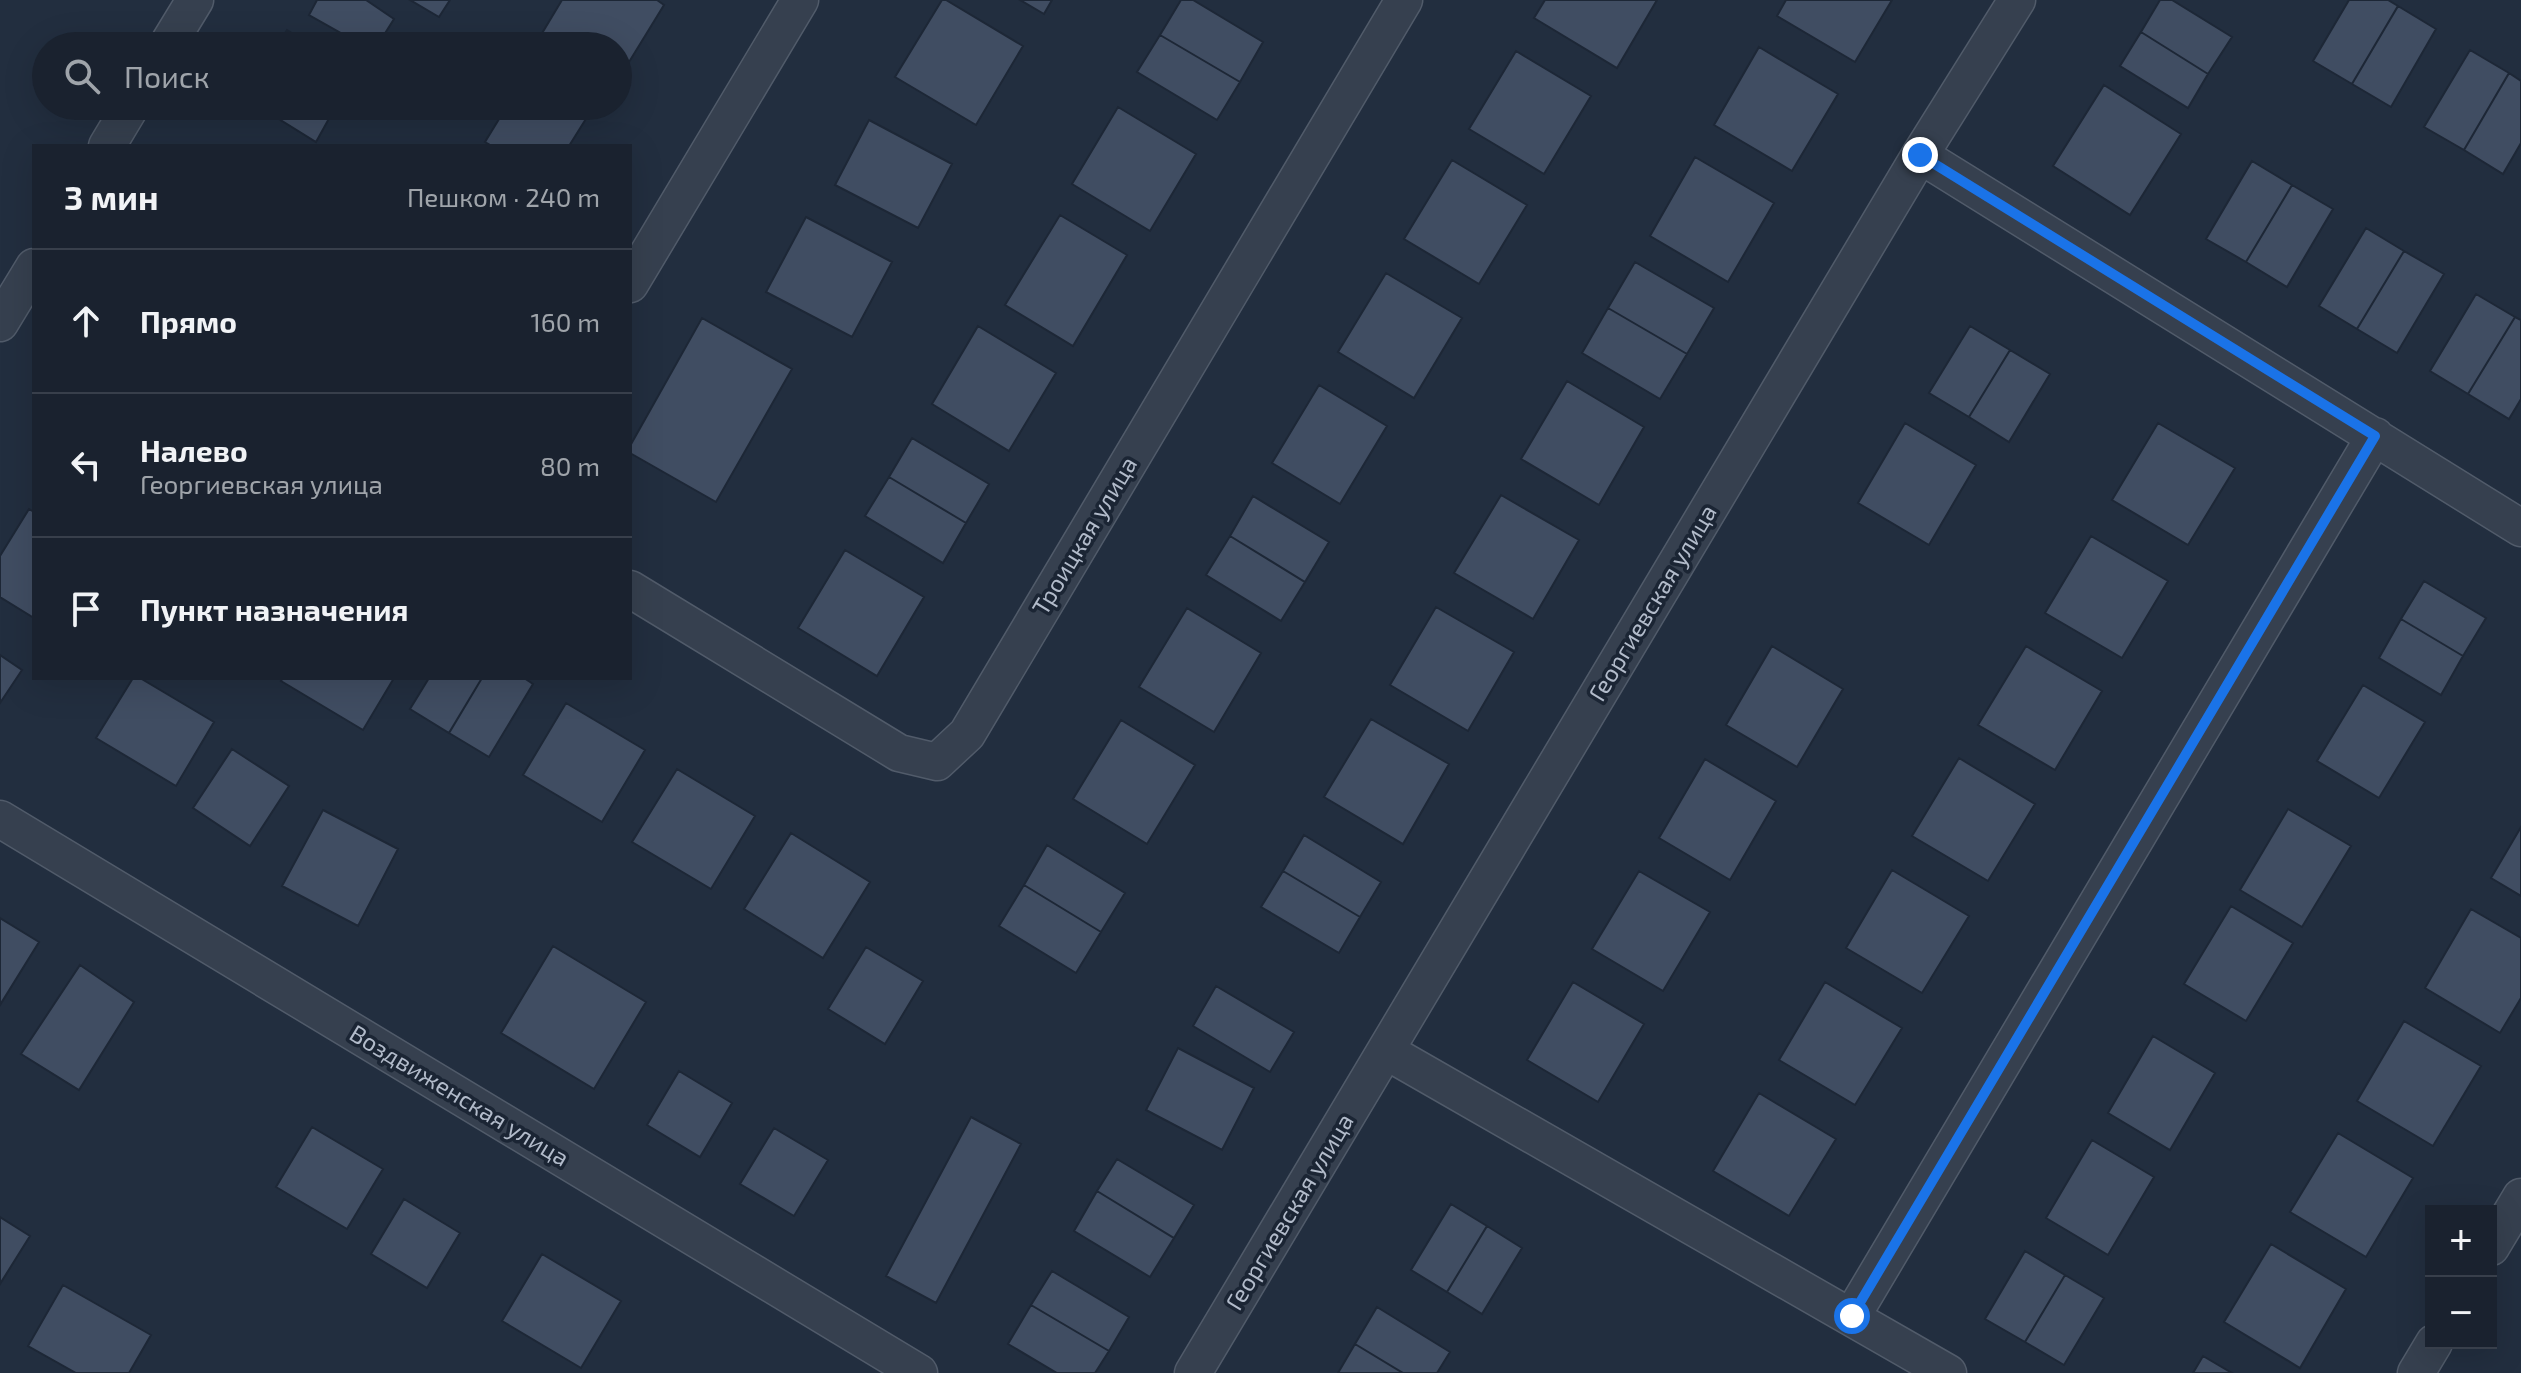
<!DOCTYPE html>
<html lang="ru">
<meta charset="utf-8">
<style>
body{margin:0;font-family:"Exo 2",sans-serif;background:#272f3b;color:#f1f3f6}
.controls{position:absolute;right:24px;bottom:24px;display:grid;overflow:hidden;border-radius:0px;box-shadow:0 8px 32px #0002}
.controls button{width:72px;height:72px;display:grid;place-items:center;padding:0;border:0;border-bottom:2px solid #383f4b;background:#1a222f;color:#f1f3f6;font:40px sans-serif}
.stop{position:absolute;width:24px;height:24px;margin:-18px;border:6px solid #1a73e8;border-radius:50%;background:#fff}
.stop.end{background:#1a73e8;border-color:#fff;box-shadow:0 2px 8px #0008}
.list{margin:0;padding:0;list-style:none}
h2{display:flex;justify-content:space-between;align-items:center;height:104px;margin:0;padding:0 32px;font-size:34px}
h2 small{font-size:26px;font-weight:400;color:#9fa4aa}
.list li{display:grid;grid-template-columns:52px 1fr auto;gap:24px;align-items:center;box-sizing:border-box;height:144px;padding:0 32px;border-top:2px solid #383f4b}
.list b{display:block;font-size:30px;white-space:nowrap}
.list p{margin:0;font-size:26px;white-space:nowrap;color:#9fa4aa}
.list em{font-size:26px;font-style:normal;color:#9fa4aa}
.icon{flex:none;width:44px;height:44px;fill:none;stroke:currentColor;stroke-width:2;stroke-linecap:round;stroke-linejoin:round}
.map{position:relative;flex:none;width:2521px;height:1373px;overflow:hidden}
.search{position:absolute;background:#1a222f;box-shadow:0 8px 32px #0002;left:32px;top:32px;width:600px;height:88px;display:flex;align-items:center;gap:20px;box-sizing:border-box;padding:0 28px;border-radius:44px;color:#9fa4aa;font-size:30px}
.panel{position:absolute;background:#1a222f;box-shadow:0 8px 32px #0002;left:32px;top:144px;width:600px;height:536px;border-radius:0px}
.map>svg:first-child{display:block}
.building{fill:#404d62;stroke:#1d2736;stroke-width:2}
.lines{fill:none;stroke-linecap:round;stroke-linejoin:round}
.street-casing{stroke:#515b6a;stroke-width:39}
.street{stroke:#36404f;stroke-width:36}
.route{stroke:#1a73e8;stroke-width:10}
.labels{text-anchor:middle;stroke-width:7;stroke-linejoin:round;paint-order:stroke}
.street-label{font-size:24px;fill:#b2bbca;stroke:#1b2534}
</style>
<div class="map">
<svg width="2521" height="1373" viewBox="0 0 2521 1373">
<rect width="100%" height="100%" fill="#222e3f"/>
<!-- building -->
<path class="building" d="M317,0H366L394,19L377,46H364L309,15Z
M410,0H450L439,17Z
M562,0H657L664,5L618,80V46H559L541,35Z
M942,0H946L1023,46L976,125L895,77Z
M1020,0H1052L1044,14Z
M1181,0H1193L1263,42L1240,82L1160,35Z
M1545,0H1657L1617,68L1534,18Z
M1786,0H1892L1855,62L1777,16Z
M2160,0H2172L2232,37L2208,74L2141,32Z
M2349,0H2388L2398,6L2352,84L2313,61Z
M2398,6L2436,29L2391,107L2352,84Z
M287,30L313,46H277Z
M2141,32L2208,74L2188,108L2120,66Z
M1160,35L1240,82L1217,120L1137,72Z
M1759,47L1838,94L1792,171L1714,125Z
M2470,50L2509,73L2464,150L2424,127Z
M1516,51L1591,96L1544,174L1469,129Z
M2509,73L2521,81V143L2503,174L2464,150Z
M2104,85L2181,134L2130,215L2053,166Z
M258,106H336L316,142Z
M507,106H594L569,146H492L485,142Z
M1118,107L1196,154L1150,231L1072,184Z
M869,120L952,164L918,228L835,185Z
M1695,157L1774,203L1728,282L1650,236Z
M1452,160L1527,205L1479,284L1404,239Z
M2252,161L2292,185L2246,262L2206,239Z
M2292,185L2333,209L2287,287L2246,262Z
M1060,215L1127,255L1073,346L1005,305Z
M806,217L892,262L852,337L766,292Z
M2366,228L2404,251L2357,329L2319,306Z
M2404,251L2444,274L2397,353L2357,329Z
M1635,262L1714,308L1687,354L1608,308Z
M1386,273L1462,318L1414,398L1338,352Z
M2476,294L2515,317L2468,394L2430,371Z
M1608,308L1687,354L1660,399L1582,353Z
M2515,317L2521,320V399L2509,419L2468,394Z
M702,318L792,369L716,502L630,453V446Z
M978,326L1056,373L1009,451L932,404Z
M1970,326L2010,350L1969,417L1929,393Z
M2010,350L2050,374L2009,442L1969,417Z
M1567,381L1644,427L1599,505L1521,459Z
M1319,385L1387,426L1340,504L1272,463Z
M1905,423L1976,465L1929,545L1858,503Z
M2158,423L2235,468L2188,545L2112,500Z
M912,438L989,484L966,523L889,477Z
M889,477L966,523L943,563L865,516Z
M1501,495L1579,540L1533,619L1454,573Z
M1253,496L1329,542L1305,582L1230,536Z
M29,509L34,512V618L0,597V556Z
M1230,536L1305,582L1281,621L1206,575Z
M2091,536L2168,581L2122,658L2045,613Z
M845,550L924,597L877,676L798,628Z
M2424,581L2486,618L2463,656L2401,619Z
M1436,607L1514,652L1468,731L1390,685Z
M1187,608L1261,653L1214,732L1139,687Z
M2401,619L2463,656L2441,695L2379,658Z
M1772,646L1843,689L1797,767L1726,725Z
M2026,646L2102,691L2055,770L1978,725Z
M0,655L22,670L0,703Z
M133,678H140L214,722L176,786L96,738Z
M283,678H394L363,730L281,681Z
M429,678H482L449,733L410,709Z
M482,678H524L533,684L489,757L449,733Z
M2363,685L2425,722L2379,798L2317,761Z
M566,703L645,750L602,822L523,775Z
M1371,719L1449,764L1403,844L1324,797Z
M1121,720L1195,765L1147,844L1073,799Z
M232,749L289,786L250,846L193,808Z
M1959,758L2035,804L1988,881L1912,836Z
M1705,759L1776,801L1730,880L1659,838Z
M677,769L755,816L711,889L632,842Z
M2288,809L2351,846L2302,927L2240,890Z
M323,810L398,849L358,926L282,886Z
M2521,827V896L2491,878Z
M791,833L870,882L823,958L744,909Z
M1304,835L1381,882L1360,917L1283,871Z
M1047,845L1125,893L1101,932L1024,885Z
M1892,870L1969,916L1922,993L1846,948Z
M1283,871L1360,917L1339,953L1261,907Z
M1639,871L1710,912L1663,991L1592,949Z
M1024,885L1101,932L1076,973L999,926Z
M2231,906L2293,943L2246,1021L2184,984Z
M2471,909L2521,938V998L2500,1033L2425,988Z
M0,918L39,942L0,1005Z
M553,946L646,1002L594,1089L501,1033Z
M866,947L923,981L885,1044L828,1009Z
M80,965L134,1002L79,1090L21,1054Z
M1573,982L1644,1024L1598,1102L1527,1060Z
M1825,982L1902,1028L1855,1105L1779,1060Z
M1216,986L1294,1032L1270,1072L1193,1026Z
M2404,1021L2481,1066L2433,1146L2357,1101Z
M2153,1036L2215,1073L2170,1150L2108,1113Z
M1178,1048L1254,1088L1222,1150L1146,1110Z
M679,1071L732,1103L700,1157L647,1125Z
M1759,1093L1836,1139L1789,1216L1713,1171Z
M971,1117L1021,1144L936,1303L886,1276Z
M312,1127L383,1169L347,1229L276,1187Z
M774,1128L828,1160L794,1216L740,1184Z
M2338,1133L2413,1178L2366,1257L2290,1212Z
M2092,1140L2154,1177L2108,1255L2046,1218Z
M1117,1159L1194,1205L1174,1238L1097,1191Z
M1097,1191L1174,1238L1150,1277L1074,1231Z
M404,1199L460,1233L427,1288L371,1254Z
M1451,1204L1487,1226L1447,1292L1411,1270Z
M0,1217L30,1236L0,1284Z
M1487,1226L1522,1248L1482,1314L1447,1292Z
M2271,1244L2346,1289L2300,1368L2224,1322Z
M2025,1251L2065,1275L2025,1342L1985,1319Z
M542,1254L621,1301L581,1368L502,1321Z
M1052,1271L1129,1317L1109,1351L1031,1305Z
M2065,1275L2104,1298L2064,1365L2025,1342Z
M63,1285L151,1335L129,1373H76L28,1346Z
M1031,1305L1109,1351L1095,1373H1057L1008,1344Z
M1377,1307L1450,1352L1437,1373H1403L1355,1344Z
M1355,1344L1403,1373H1338Z
M2203,1356L2232,1373H2193Z"/>
<g class="lines">
<defs>
<path id="street" d="M167,46L195,0
M107,146L131,106
M1920,155L2521,528
M630,284L800,0
M0,323L34,267
M630,589L899,753L937,762L967,734L1404,0
M0,819L919,1373
M1386,1051L1948,1373
M2491,1247L2521,1197
M1852,1316L2375,436
M1193,1373L1920,155L2017,0
M2416,1373L2434,1343"/>
</defs>
<!-- street casing -->
<use href="#street" class="street-casing"/>
<!-- street -->
<use href="#street" class="street"/>
</g>
<g class="lines">
<!-- route -->
<path class="route" d="M1852,1316L2375,436L1920,155"/>
</g>
<g class="labels">
<!-- street labels -->
<g class="street-label">
<text transform="translate(1085 536) rotate(-59)" y="8">Троицкая улица</text>
<text transform="translate(1653 603) rotate(-59)" y="8">Георгиевская улица</text>
<text transform="translate(459 1096) rotate(31)" y="8">Воздвиженская улица</text>
<text transform="translate(1290 1212) rotate(-59)" y="8">Георгиевская улица</text>
</g>
</g>
</svg>
<div class="controls">
<button>+</button>
<button>−</button>
</div>
<div class="stop" style="left:1852px;top:1316px"></div>
<div class="stop end" style="left:1920px;top:155px"></div>
<div class="search"><svg class="icon" aria-label="search" viewBox="0 0 24 24"><circle cx="10" cy="10" r="6"/><path d="M15 15l6 6"/></svg>Поиск</div>
<section class="panel">
<h2>3 мин<small>Пешком · 240 m</small></h2>
<ul class="list">
<li><svg class="icon" aria-label="ahead" viewBox="0 0 24 24"><path d="M12 20V5M6 11l6-6 6 6"/></svg><div><b>Прямо</b></div><em>160 m</em></li>
<li><svg class="icon" aria-label="left" viewBox="0 0 24 24"><path d="M17 20v-9H6M10 6l-5 5 5 5"/></svg><div><b>Налево</b><p>Георгиевская улица</p></div><em>80 m</em></li>
<li><svg class="icon" aria-label="arrive" viewBox="0 0 24 24"><path d="M6 21V4h12l-3 4 3 4H6"/></svg><div><b>Пункт назначения</b></div></li>
</ul>
</section>
</div>
